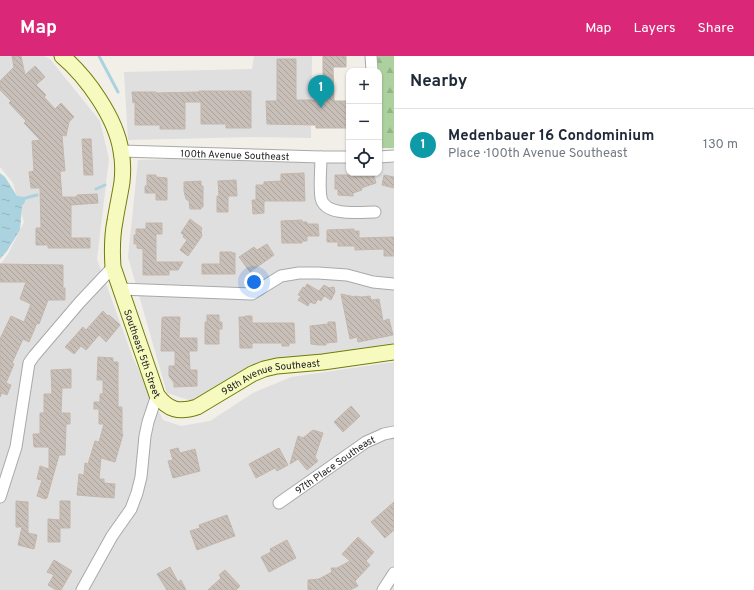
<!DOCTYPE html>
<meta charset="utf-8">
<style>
body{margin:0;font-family:Overpass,sans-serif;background:#f6f6f7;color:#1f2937}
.controls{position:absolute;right:12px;top:12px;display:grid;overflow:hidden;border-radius:8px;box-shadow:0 1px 3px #0004}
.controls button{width:36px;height:36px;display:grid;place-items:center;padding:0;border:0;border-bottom:1px solid #e0e1e3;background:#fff;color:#1f2937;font:20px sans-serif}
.you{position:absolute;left:254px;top:226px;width:14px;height:14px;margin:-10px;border:3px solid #fff;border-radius:50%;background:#1a73e8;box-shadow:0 0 0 6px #1a73e833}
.badge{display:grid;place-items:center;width:26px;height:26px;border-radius:50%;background:#db2777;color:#fff;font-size:13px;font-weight:700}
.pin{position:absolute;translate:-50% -33px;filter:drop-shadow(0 1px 2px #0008)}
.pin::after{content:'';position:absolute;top:21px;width:14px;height:12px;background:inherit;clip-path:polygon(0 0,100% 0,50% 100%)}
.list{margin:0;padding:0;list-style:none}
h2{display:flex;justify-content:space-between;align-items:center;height:52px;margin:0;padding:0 16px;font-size:17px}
h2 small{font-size:13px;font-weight:400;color:#747a83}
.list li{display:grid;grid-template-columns:26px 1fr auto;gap:12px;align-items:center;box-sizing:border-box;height:72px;padding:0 16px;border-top:1px solid #e0e1e3}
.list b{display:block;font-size:15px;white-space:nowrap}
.list p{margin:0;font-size:13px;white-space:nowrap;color:#747a83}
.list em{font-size:13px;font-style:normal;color:#747a83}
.icon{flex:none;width:22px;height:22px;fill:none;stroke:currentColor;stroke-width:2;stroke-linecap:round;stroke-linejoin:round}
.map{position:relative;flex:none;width:394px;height:534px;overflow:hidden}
header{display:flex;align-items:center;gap:24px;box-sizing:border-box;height:56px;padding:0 20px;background:#db2777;color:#fff}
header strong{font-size:19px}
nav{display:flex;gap:22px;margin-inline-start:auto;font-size:14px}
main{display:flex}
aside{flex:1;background:#fff}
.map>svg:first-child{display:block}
.residential{fill:#e0dfdf}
.forest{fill:url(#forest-firs)}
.water{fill:url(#water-ripples)}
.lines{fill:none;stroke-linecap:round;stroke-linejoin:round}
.stream{stroke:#aad3df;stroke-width:3}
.building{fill:url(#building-back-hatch);stroke:#c4b6ab}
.street-casing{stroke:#a9a9a9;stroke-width:13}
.secondary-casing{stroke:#707d05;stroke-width:17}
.street{stroke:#fff;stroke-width:11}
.secondary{stroke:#f7fabf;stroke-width:15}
.labels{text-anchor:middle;stroke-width:3;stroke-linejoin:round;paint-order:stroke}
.street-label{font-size:10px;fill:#222;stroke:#fff}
</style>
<header>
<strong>Map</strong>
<nav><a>Map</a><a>Layers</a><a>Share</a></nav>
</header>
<main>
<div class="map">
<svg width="394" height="534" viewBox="0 0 394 534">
<defs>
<pattern id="forest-firs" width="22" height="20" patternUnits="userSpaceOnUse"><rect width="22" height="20" fill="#add19e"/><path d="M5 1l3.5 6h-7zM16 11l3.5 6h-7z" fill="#95b388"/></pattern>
<pattern id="water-ripples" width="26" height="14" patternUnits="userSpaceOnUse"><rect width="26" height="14" fill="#aad3df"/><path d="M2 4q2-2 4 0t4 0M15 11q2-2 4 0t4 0" fill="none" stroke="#92b5bf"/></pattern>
<pattern id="building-back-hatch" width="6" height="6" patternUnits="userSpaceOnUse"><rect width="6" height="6" fill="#c7bfb8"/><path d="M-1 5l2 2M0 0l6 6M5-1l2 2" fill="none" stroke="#aba49e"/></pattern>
</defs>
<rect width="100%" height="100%" fill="#f2efe9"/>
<!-- residential -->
<path class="residential" d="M0,0H44L50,3L100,65L109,103L97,203L133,302L163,364L181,370L210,365L253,337L291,321L394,306V534H0V209L8,198L24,166L13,127L0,111Z
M254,0H312L311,82L254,81L128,84L124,16L252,13Z
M171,103L349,107V117H379V107H394V287L275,306L195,346L167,337L128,201L138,104Z"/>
<!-- forest -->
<path class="forest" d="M377,0H394V92H379V15H377Z"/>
<!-- water -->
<path class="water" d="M0,117L5,121L17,140L25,141V146L22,150L20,174L7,195L0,203Z"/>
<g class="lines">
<!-- stream -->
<path class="stream" d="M99,0L118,36
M96,133L105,129
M22,143L37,139"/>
</g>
<!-- building -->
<path class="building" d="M12,0H21L25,19L35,10L45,21L36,29L46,39L44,41L55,53L61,47L74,61L69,66L66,80L62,79L65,115H60L62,141H77V139L97,138L98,147L71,149V182H90V192H48V189H36V172H41L40,132H31L29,116L34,115L32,85L40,84L24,67L26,65L9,47L11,45L0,34V25L14,11Z
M323,0H346V11H333L334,45H348V72H316V69L267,68L266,45H277V3H296V44H316V25H323Z
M199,35H251V72H226V68H201V46H185V73H160V69H135V46L133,47L132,36H156L157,37L199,36Z
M82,83H91L93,119H84Z
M304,117L305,145H264V157L253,158L252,144H256V129H264V126L281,125V118Z
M371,117H373L376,127L361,132L362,134L353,137V140L338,139V133H335V119H356L357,121Z
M147,119H156V121L167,122V144H156V137H145V130H147Z
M384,119L394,121V132L382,129Z
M236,124L237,140H228V156H217V140H219L218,125Z
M201,125V130H203V151H201V153H190L189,145L186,143L184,135V126Z
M190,163L202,172L201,175L202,180L188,200L180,194L187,184L183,181L184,179L181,177Z
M302,164V166H307V168H318L319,180H307V185H302V187H282L281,165Z
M146,167H162V178H156V206H183L178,214H169V219H143V193L137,192V188H134V179H136V173H146Z
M354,173V175H359V182L394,181V200H384V193L355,194V190H338V186H327V174Z
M267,188L274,199L250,216L239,201L254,191L257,194Z
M220,196H232V197H235V218H202V208H221L220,207Z
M0,208L63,209V232H65V244H48L39,268L37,267L29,286L23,283L12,307L14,308L6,327L11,329L7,339L2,337L0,341V283L11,260L24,266L31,248L20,243L26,226H0Z
M307,228L319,235L324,229L329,232L334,231L335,236L331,244L324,240L321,245L318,243L315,248L310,246L308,250L298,244L301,240L298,239L303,231L305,232Z
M341,238L355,241V240L361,241L370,240L371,244L379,243L383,265L389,263L393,279L358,286L357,281L350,283Z
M103,255L108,260L109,259L120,269L106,286L99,279L86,294L81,290L74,298L65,291L83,271L86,274Z
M207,259H219V266H222V273H219V288H205V266H207Z
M245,260H252V267H294L295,287H289V290H282V287H252V292H240L239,261H245Z
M163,261H180L179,282H197V295H189L190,314H197V330L174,331V327L169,320V310H175V295H161L162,262Z
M328,266H335L337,286L326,287V289H319L311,288L310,270L328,268Z
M98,301L113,302V306H118V351H122V378H123L115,406L101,402L99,423H104V427L115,428L114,442L77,439L79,418L84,419L85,407L88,408L95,385L99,386L104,368H99V353H94V346H100V338H103V324H97Z
M71,313V332H62L61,357H70V368H66L65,399H59L47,442L45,443L37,440L42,424L37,423L40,410L49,413V391H34L33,378H40V357H44V338H52L51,314Z
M351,350L360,360L343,376L334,366Z
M313,374L323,377L315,401L318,405L307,414L298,403L290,408L298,380L303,382Z
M178,392L180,397L195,393L200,415L173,422L168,405L173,404L170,394Z
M279,392L288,409L277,415L275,412L256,422L249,408Z
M16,445L28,446V477L37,479L34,493L18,489L22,471H16Z
M60,445H70V472H60V486H48V463L60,464Z
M394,446V474L385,482L371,466Z
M227,459L235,480L197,494L190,475L200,472L199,469Z
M358,481L374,496L366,505L370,509L355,525L358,530L350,534H308V524L319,523L332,516L331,512H337L350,505L342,498Z
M287,484L296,502L269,516L261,501L271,496L270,493Z
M54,504L72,515L61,534H56L48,529L54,519L47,516Z
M170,511L178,526L181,524L186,534H167L157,518Z
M225,514L240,530L236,534H208L221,522L219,519Z"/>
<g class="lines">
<defs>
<g id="street">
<path d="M371,0L372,15"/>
<path id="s1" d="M121,95L321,101H349"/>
<path d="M321,101C321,114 319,129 321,142C325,161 361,156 375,156"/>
<path d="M379,101L394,100"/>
<path d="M120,233L252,238L281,220L299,217H318L347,219L373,226L394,228"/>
<path d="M0,441L16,391L29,307L34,300L80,246L113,211"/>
<path id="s2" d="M279,447L366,386L384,378L394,376"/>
<path d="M82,534L112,480L131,453L137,437L141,421L145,380L148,366L157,339"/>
<path d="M383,534L394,517"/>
</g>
<g id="secondary">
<path id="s3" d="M62,0C87,21 116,62 121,95C123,105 123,116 122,126C120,139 117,152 115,165C112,180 112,196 113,211L157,339C168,354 179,357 197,351L252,318L264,313L277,310L323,306L394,296"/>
</g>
</defs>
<!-- street casing -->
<use href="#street" class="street-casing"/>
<!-- secondary casing -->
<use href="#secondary" class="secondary-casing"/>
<!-- street -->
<use href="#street" class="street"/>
<!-- secondary -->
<use href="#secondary" class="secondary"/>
</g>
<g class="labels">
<!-- street labels -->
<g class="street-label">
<text dy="4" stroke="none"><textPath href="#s1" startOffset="114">100th Avenue Southeast</textPath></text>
<text dy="4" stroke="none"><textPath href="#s3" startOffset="322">Southeast 5th Street</textPath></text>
<text dy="4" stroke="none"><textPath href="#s3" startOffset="493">98th Avenue Southeast</textPath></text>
<text dy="4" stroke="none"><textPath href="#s2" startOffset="68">97th Place Southeast</textPath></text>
</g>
</g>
</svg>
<div class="controls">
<button>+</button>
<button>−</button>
<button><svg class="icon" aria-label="locate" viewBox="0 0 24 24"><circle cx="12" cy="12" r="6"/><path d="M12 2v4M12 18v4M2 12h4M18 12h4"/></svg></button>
</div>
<div class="you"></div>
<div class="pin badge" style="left:321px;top:52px;background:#0f9aa8">1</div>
</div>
<aside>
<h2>Nearby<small></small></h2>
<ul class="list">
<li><span class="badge" style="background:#0f9aa8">1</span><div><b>Medenbauer 16 Condominium</b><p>Place · 100th Avenue Southeast</p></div><em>130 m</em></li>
</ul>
</aside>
</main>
